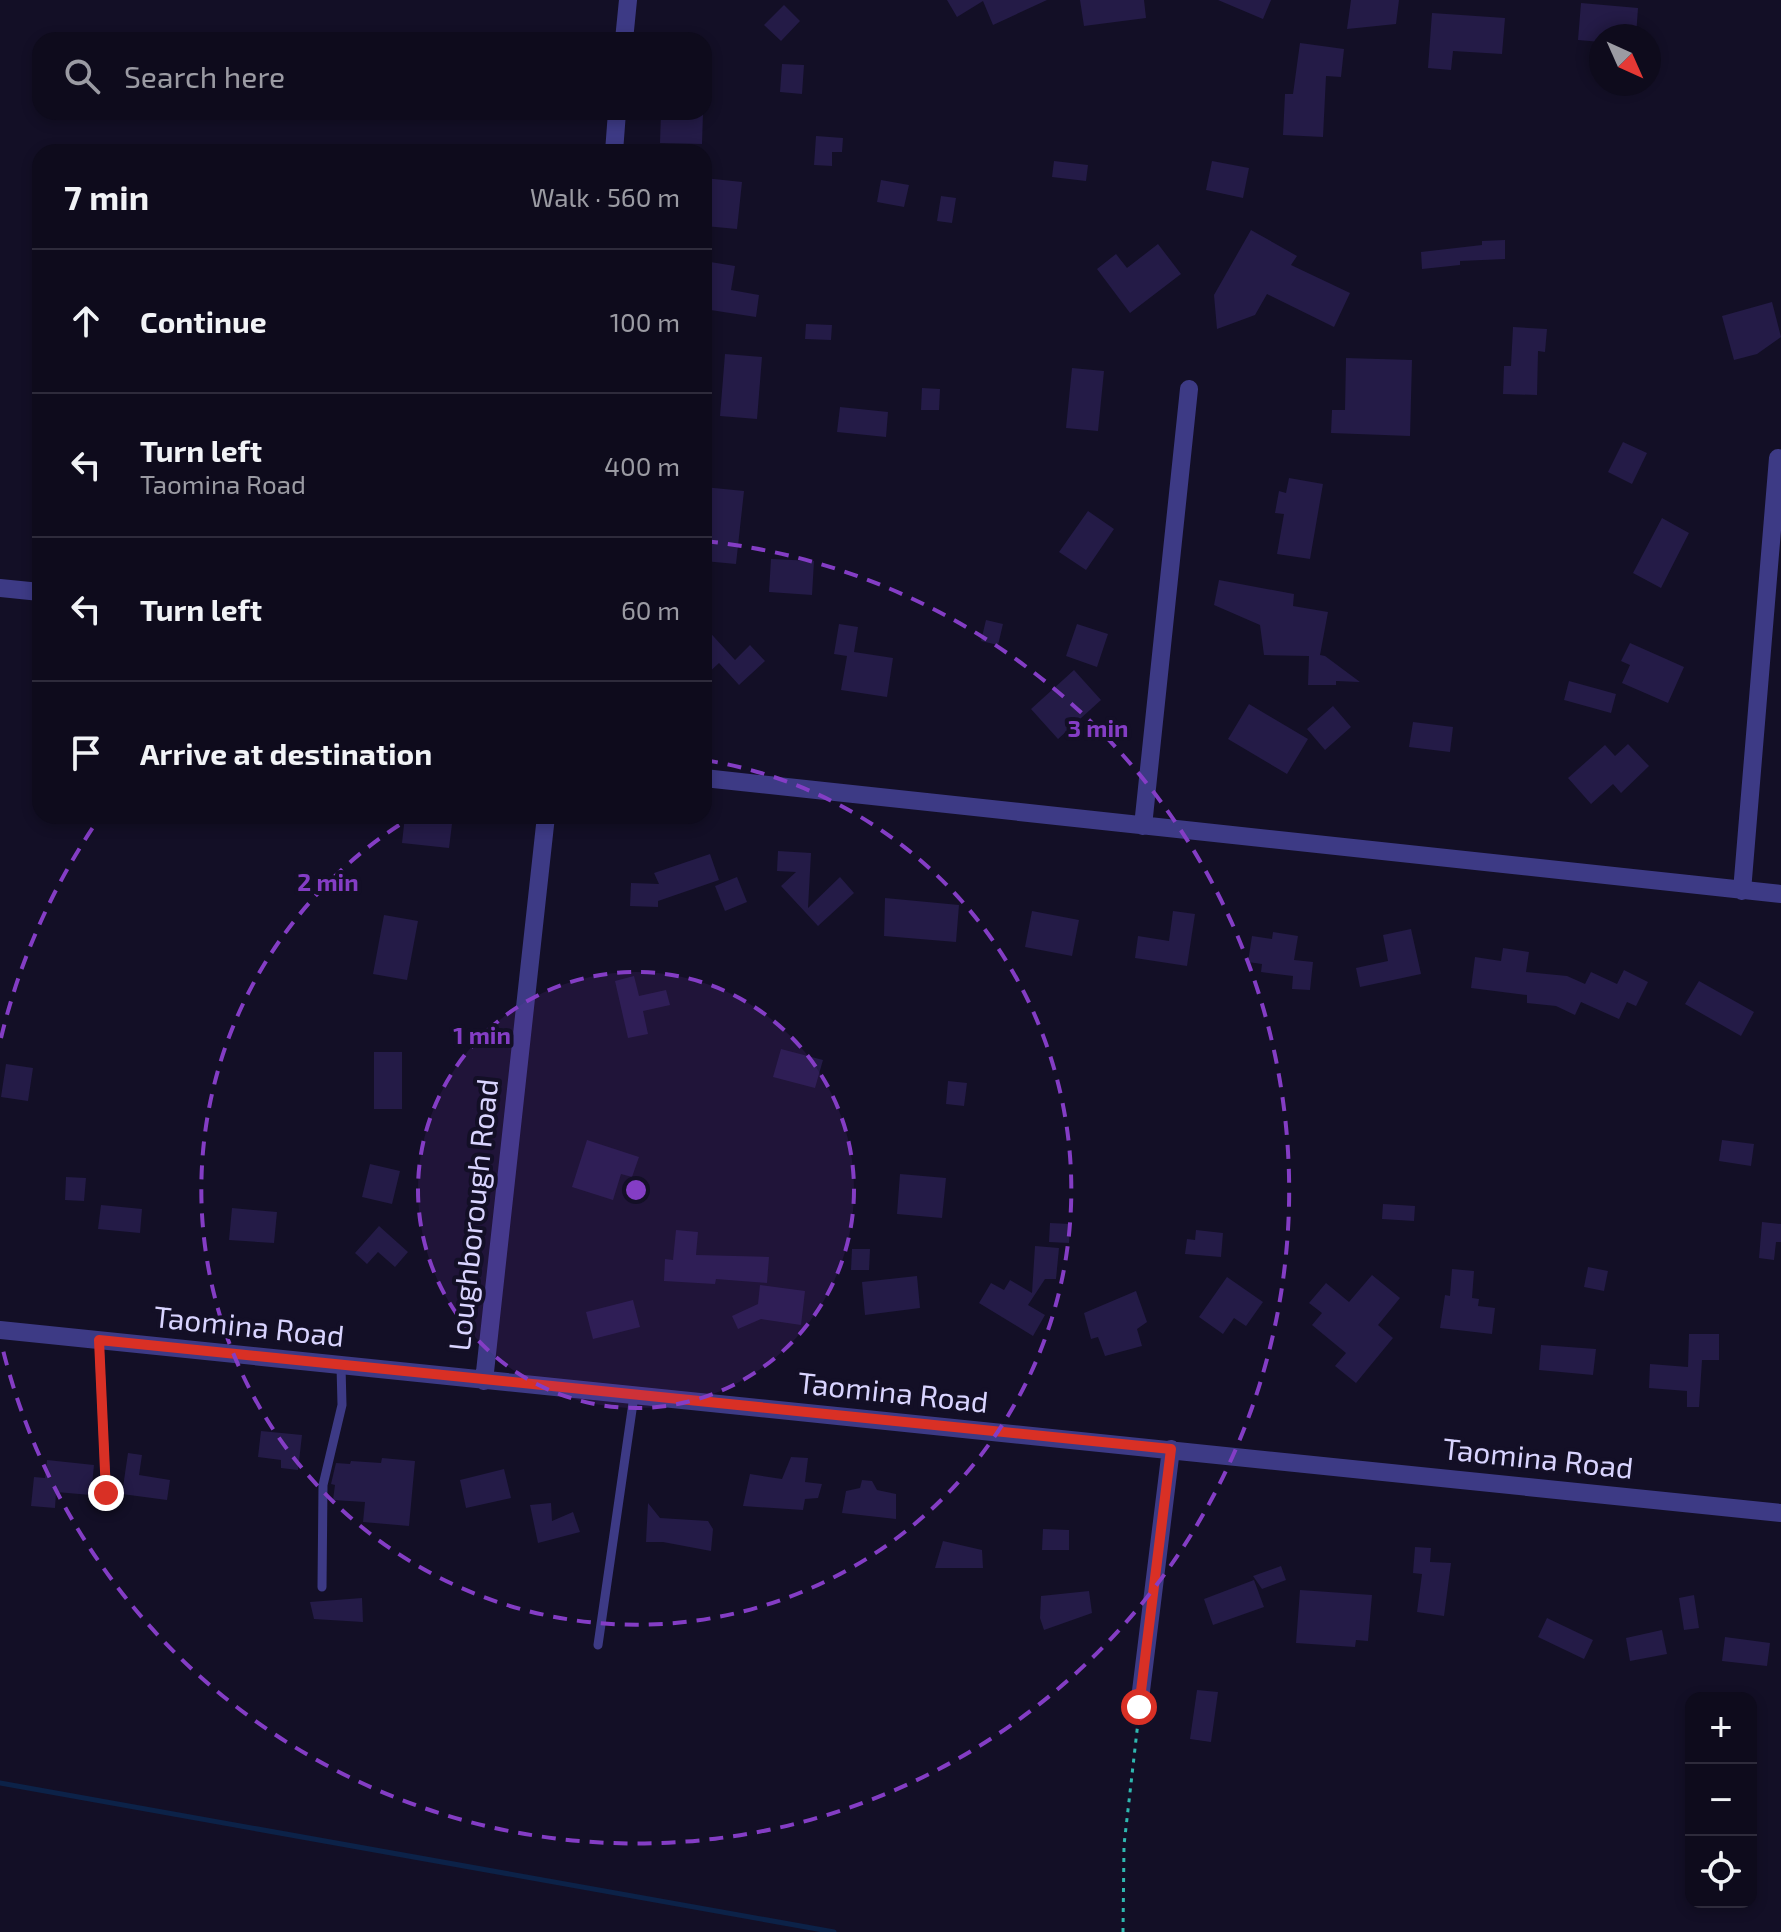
<!DOCTYPE html>
<meta charset="utf-8">
<style>
body{margin:0;font-family:"Exo 2",sans-serif;background:#1c1929;color:#f1f3f6}
.controls{position:absolute;right:24px;bottom:24px;display:grid;overflow:hidden;border-radius:16px;box-shadow:0 4px 12px #0003}
.controls button{width:72px;height:72px;display:grid;place-items:center;padding:0;border:0;border-bottom:2px solid #2e2b3b;background:#0e0b1c;color:#f1f3f6;font:40px sans-serif}
.compass{position:absolute;left:1589px;top:24px;width:72px;height:72px;border-radius:50%;background:#0e0b1c;box-shadow:0 4px 12px #0003;rotate:135deg}
.stop{position:absolute;width:24px;height:24px;margin:-18px;border:6px solid #d93025;border-radius:50%;background:#fff}
.stop.end{background:#d93025;border-color:#fff;box-shadow:0 2px 8px #0008}
.list{margin:0;padding:0;list-style:none}
h2{display:flex;justify-content:space-between;align-items:center;height:104px;margin:0;padding:0 32px;font-size:34px}
h2 small{font-size:26px;font-weight:400;color:#9b9ba3}
.list li{display:grid;grid-template-columns:52px 1fr auto;gap:24px;align-items:center;box-sizing:border-box;height:144px;padding:0 32px;border-top:2px solid #2e2b3b}
.list b{display:block;font-size:30px;white-space:nowrap}
.list p{margin:0;font-size:26px;white-space:nowrap;color:#9b9ba3}
.list em{font-size:26px;font-style:normal;color:#9b9ba3}
.icon{flex:none;width:44px;height:44px;fill:none;stroke:currentColor;stroke-width:2;stroke-linecap:round;stroke-linejoin:round}
.map{position:relative;flex:none;width:1781px;height:1932px;overflow:hidden}
.search{position:absolute;background:#0e0b1c;box-shadow:0 4px 12px #0003;left:32px;top:32px;width:680px;height:88px;display:flex;align-items:center;gap:20px;box-sizing:border-box;padding:0 28px;border-radius:24px;color:#9b9ba3;font-size:30px}
.panel{position:absolute;background:#0e0b1c;box-shadow:0 4px 12px #0003;left:32px;top:144px;width:680px;height:680px;border-radius:24px}
.map>svg:first-child{display:block}
.lines{fill:none;stroke-linecap:round;stroke-linejoin:round}
.stream{stroke:#0c2248;stroke-width:5}
.building{fill:#241b47}
.path{stroke:#2fb8b0;stroke-width:3;stroke-dasharray:4 6;stroke-linecap:butt}
.service{stroke:#3d3a85;stroke-width:9}
.minor{stroke:#3d3a85;stroke-width:18}
.route{stroke:#d93025;stroke-width:10}
.ring{fill:none;stroke:#843dc5;stroke-width:4;stroke-dasharray:14 10}
.labels{text-anchor:middle;stroke-width:8;stroke-linejoin:round;paint-order:stroke}
.street-label{font-size:30px;fill:#d9d4ff;stroke:#130f26}
.centre{fill:#843dc5;stroke:#130f26;stroke-width:4}
.ring-label{font-size:24px;text-anchor:middle;font-weight:bold;fill:#843dc5;stroke:#130f26;stroke-width:8;stroke-linejoin:round;paint-order:stroke}
</style>
<div class="map">
<svg width="1781" height="1932" viewBox="0 0 1781 1932">
<rect width="100%" height="100%" fill="#130f26"/>
<g class="lines">
<!-- stream -->
<path class="stream" d="M0,1783L834,1932"/>
</g>
<!-- building -->
<path class="building" d="M947,0H1047L993,25L983,1L957,17Z
M1080,0H1144L1146,18L1084,26Z
M1218,0H1271L1263,19Z
M1351,0H1399L1396,24L1347,29Z
M1581,3L1638,8L1636,36H1601V42L1578,40Z
M784,5L800,21L781,41L764,25Z
M1432,13L1505,18L1502,54L1453,51L1451,70L1428,68Z
M1300,43L1344,49L1341,77L1326,76L1323,137L1283,135L1285,94H1293Z
M782,64L804,65L802,94L780,92Z
M661,112H703L702,144L660,143Z
M816,136L843,138L842,152H832V166L814,165Z
M1054,161L1088,165L1086,181L1052,177Z
M1212,161L1249,168L1243,198L1206,190Z
M704,178L742,182L737,229L705,226L707,202L704,201Z
M881,180L909,185L904,207L877,202Z
M941,196L956,198L952,223L937,221Z
M1251,230L1297,256L1291,265L1350,293L1334,327L1267,294L1255,315L1217,329L1214,295Z
M1505,240V259L1460,261V265L1422,269L1421,252L1482,245V241Z
M1158,244L1181,274L1130,313L1097,269L1116,254L1127,268Z
M704,261L735,266L731,290L759,295L756,317L704,309Z
M1772,302L1781,337L1757,354L1734,360L1722,316Z
M806,324L832,325L831,340L805,339Z
M1513,327L1547,329L1545,352L1538,351L1537,395L1503,394L1504,366H1511Z
M725,354L762,357L757,419L720,416Z
M1346,358L1412,360L1410,436L1331,433L1332,410H1345Z
M1072,368L1104,371L1098,431L1066,428Z
M922,388L940,389L939,410H921Z
M840,407L888,412L886,437L837,432Z
M1623,442L1647,453L1632,484L1608,472Z
M1289,478L1323,484L1310,559L1277,554L1284,514L1275,513L1279,491L1286,493Z
M704,487L744,491L736,564L704,561Z
M1088,511L1114,529L1086,570L1059,552Z
M1662,518L1689,533L1661,588L1633,573Z
M771,559L814,561L812,595L769,592Z
M1219,580L1294,594L1293,606L1328,612L1320,655L1325,656L1360,682L1336,681V685H1308L1309,656L1264,655L1260,625L1214,605Z
M986,620L1003,624L998,645L981,641Z
M839,624L858,627L854,652L893,658L887,697L841,690L847,656L834,654Z
M1077,624L1108,634L1097,667L1066,656Z
M704,626L735,660L750,645L765,661L739,685L719,663L704,677Z
M1630,643L1684,667L1668,703L1622,683L1630,665L1621,661Z
M1074,670L1101,700L1058,739L1031,709Z
M1569,681L1616,694L1611,713L1564,700Z
M1249,704L1308,739L1287,774L1228,739Z
M1333,706L1351,727L1325,750L1307,729Z
M1413,722L1453,727L1450,752L1409,747Z
M1628,744L1649,766L1621,793L1613,784L1591,804L1568,778L1605,745L1615,756Z
M405,816H453L449,848L402,843Z
M778,851L811,853L808,908L840,877L854,893L818,926L781,886L796,872L777,871Z
M710,854L719,880L658,901V907L630,906L631,883L659,884L654,873Z
M737,877L747,902L725,911L715,886Z
M885,898L959,905L956,942L884,936Z
M1032,911L1079,920L1072,956L1025,947Z
M1173,911L1195,914L1187,966L1135,958L1138,936L1169,941Z
M384,915L418,921L407,980L373,974Z
M1411,929L1421,974L1360,987L1356,968L1388,961L1383,935Z
M1273,932L1298,936L1294,960L1313,962L1310,990L1292,989L1293,976L1261,972L1262,964L1248,962L1252,936L1272,939Z
M1503,948L1529,952L1526,972L1567,976L1585,984L1591,972L1617,984L1624,970L1648,982L1636,1006L1627,1002L1619,1019L1581,1002L1575,1015L1556,1006L1527,1003V995L1471,988L1475,957L1501,961Z
M634,976L639,996L666,990L670,1005L643,1011L648,1034L628,1038L615,981Z
M1699,981L1754,1012L1741,1036L1685,1004Z
M781,1049L823,1060L815,1088L773,1077Z
M374,1052H402V1109H374Z
M6,1064L33,1068L28,1101L1,1097Z
M948,1081L967,1083L964,1106L946,1104Z
M587,1140L639,1157L632,1177L621,1174L613,1200L572,1187Z
M1722,1140L1754,1144L1751,1166L1719,1161Z
M370,1164L400,1171L392,1204L362,1197Z
M900,1174L946,1178L942,1218L897,1214Z
M66,1177L86,1178L84,1201L65,1200Z
M1383,1204L1415,1206L1414,1221L1382,1219Z
M101,1205L142,1209L140,1233L98,1229Z
M232,1208L277,1212L274,1243L229,1240Z
M1762,1222L1781,1224V1242H1776L1774,1260L1759,1258Z
M1050,1223L1070,1224L1069,1243L1049,1242Z
M379,1226L408,1252L395,1267L378,1252L367,1264L355,1253Z
M676,1230L698,1232L696,1255L769,1257L767,1283L716,1279L715,1284L664,1281L665,1259L673,1260Z
M1196,1230L1223,1233L1221,1257L1185,1254L1187,1239L1195,1240Z
M1035,1246L1059,1248L1056,1279H1045L1028,1305L1045,1315L1033,1336L979,1303L991,1283L1004,1290L1010,1280L1032,1293Z
M852,1249H870L869,1270H851Z
M1588,1267L1608,1271L1604,1291L1584,1287Z
M1452,1269L1474,1271L1472,1298L1479,1299L1478,1306L1495,1308L1492,1334L1440,1328L1445,1295L1450,1296Z
M1372,1275L1400,1298L1378,1325L1393,1338L1356,1383L1335,1366L1346,1353L1312,1325L1322,1313L1309,1303L1326,1283L1349,1302Z
M917,1276L920,1308L865,1315L862,1282Z
M1227,1277L1263,1302L1246,1326L1234,1318L1223,1334L1199,1317Z
M760,1285L805,1291L801,1325L761,1319L738,1329L732,1316L758,1304Z
M1136,1291L1147,1322L1137,1329L1142,1346L1105,1356L1098,1337L1091,1339L1084,1313Z
M633,1300L640,1327L593,1339L586,1312Z
M1689,1334H1719V1360H1702L1699,1407H1687V1391L1649,1388L1650,1364L1688,1367Z
M1541,1345L1596,1349L1593,1375L1539,1370Z
M261,1431L302,1435L298,1470L281,1468V1460L258,1457Z
M128,1453L142,1455L139,1475L170,1480L167,1500L122,1494Z
M791,1457L808,1458L805,1482L822,1484L818,1498L805,1499L803,1510L743,1506L750,1474L782,1479Z
M382,1458L415,1461L409,1526L363,1522L365,1502L333,1500L335,1485L331,1484L336,1463L350,1464L351,1461L381,1463Z
M47,1460L94,1465L91,1495L56,1492L55,1508L31,1506L34,1477L45,1478Z
M504,1469L511,1498L466,1508L460,1480Z
M862,1480L872,1481L877,1490L896,1494V1519L842,1513L846,1491L860,1488Z
M551,1503L552,1521L573,1512L580,1532L538,1543L530,1505Z
M648,1503L660,1518L708,1521L713,1529L711,1551L663,1542H646Z
M1043,1529L1069,1530V1550H1042Z
M943,1541L982,1550L983,1568H935Z
M1415,1547L1431,1548L1430,1562L1451,1563L1444,1616L1417,1612L1422,1574L1413,1573Z
M1281,1566L1286,1580L1262,1589L1253,1576Z
M1254,1580L1264,1607L1213,1625L1204,1599Z
M1300,1590L1372,1595L1368,1641L1356,1640L1355,1647L1296,1643Z
M1089,1591L1092,1613L1044,1630L1040,1618L1041,1596Z
M1694,1595L1699,1628L1684,1630L1679,1598Z
M362,1598L363,1622L314,1619L310,1602Z
M1547,1618L1593,1640L1584,1659L1538,1637Z
M1662,1630L1667,1654L1630,1661L1626,1638Z
M1725,1637L1770,1643L1767,1666L1722,1661Z
M1197,1690L1218,1692L1211,1742L1190,1739Z"/>
<g class="lines">
<!-- path -->
<path class="path" d="M1123,1932L1124,1845L1138,1722"/>
<!-- service -->
<path class="service" d="M99,1341L106,1493
M322,1587L323,1485L342,1405L341,1366
M598,1645L634,1396"/>
<!-- minor -->
<path class="minor" d="M624,40L628,0
M614,152L617,112
M0,588L40,592
M704,778L1781,894
M1143,826L1189,389
M1742,891L1778,458
M0,1330L1781,1513
M484,1381L546,816
M1139,1707L1171,1449"/>
</g>
<g class="lines">
<!-- route -->
<path class="route" d="M106,1493L99,1340L1171,1449L1139,1707"/>
</g>
<!-- distance rings -->
<circle cx="636" cy="1190" r="218" fill="#843dc5" fill-opacity=".12"/>
<g class="ring">
<circle cx="636" cy="1190" r="218"/>
<path d="M704 760A435 435 0 1 1 412 817"/>
<path d="M1 1038A653 653 0 0 1 98 820M704 541A653 653 0 1 1 1 1342"/>
</g>
<g class="labels">
<!-- street labels -->
<g class="street-label">
<text transform="translate(474 1215) rotate(-84)" y="10">Loughborough Road</text>
<text transform="translate(249 1327) rotate(6)" y="10">Taomina Road</text>
<text transform="translate(893 1393) rotate(6)" y="10">Taomina Road</text>
<text transform="translate(1538 1459) rotate(6)" y="10">Taomina Road</text>
</g>
</g>
<circle cx="636" cy="1190" r="12" class="centre"/>
<g class="ring-label">
<text x="1098" y="737">3 min</text>
<text x="328" y="891">2 min</text>
<text x="482" y="1044">1 min</text>
</g>
</svg>
<div class="controls">
<button>+</button>
<button>−</button>
<button><svg class="icon" aria-label="locate" viewBox="0 0 24 24"><circle cx="12" cy="12" r="6"/><path d="M12 2v4M12 18v4M2 12h4M18 12h4"/></svg></button>
</div>
<svg class="compass" viewBox="-18 -18 36 36"><path d="M0-13l5 13h-10z" fill="#e53935"/><path d="M0 13l5-13h-10z" fill="#9b9ba3"/></svg>
<div class="stop" style="left:1139px;top:1707px"></div>
<div class="stop end" style="left:106px;top:1493px"></div>
<div class="search"><svg class="icon" aria-label="search" viewBox="0 0 24 24"><circle cx="10" cy="10" r="6"/><path d="M15 15l6 6"/></svg>Search here</div>
<section class="panel">
<h2>7 min<small>Walk · 560 m</small></h2>
<ul class="list">
<li><svg class="icon" aria-label="ahead" viewBox="0 0 24 24"><path d="M12 20V5M6 11l6-6 6 6"/></svg><div><b>Continue</b></div><em>100 m</em></li>
<li><svg class="icon" aria-label="left" viewBox="0 0 24 24"><path d="M17 20v-9H6M10 6l-5 5 5 5"/></svg><div><b>Turn left</b><p>Taomina Road</p></div><em>400 m</em></li>
<li><svg class="icon" aria-label="left" viewBox="0 0 24 24"><path d="M17 20v-9H6M10 6l-5 5 5 5"/></svg><div><b>Turn left</b></div><em>60 m</em></li>
<li><svg class="icon" aria-label="arrive" viewBox="0 0 24 24"><path d="M6 21V4h12l-3 4 3 4H6"/></svg><div><b>Arrive at destination</b></div></li>
</ul>
</section>
</div>
